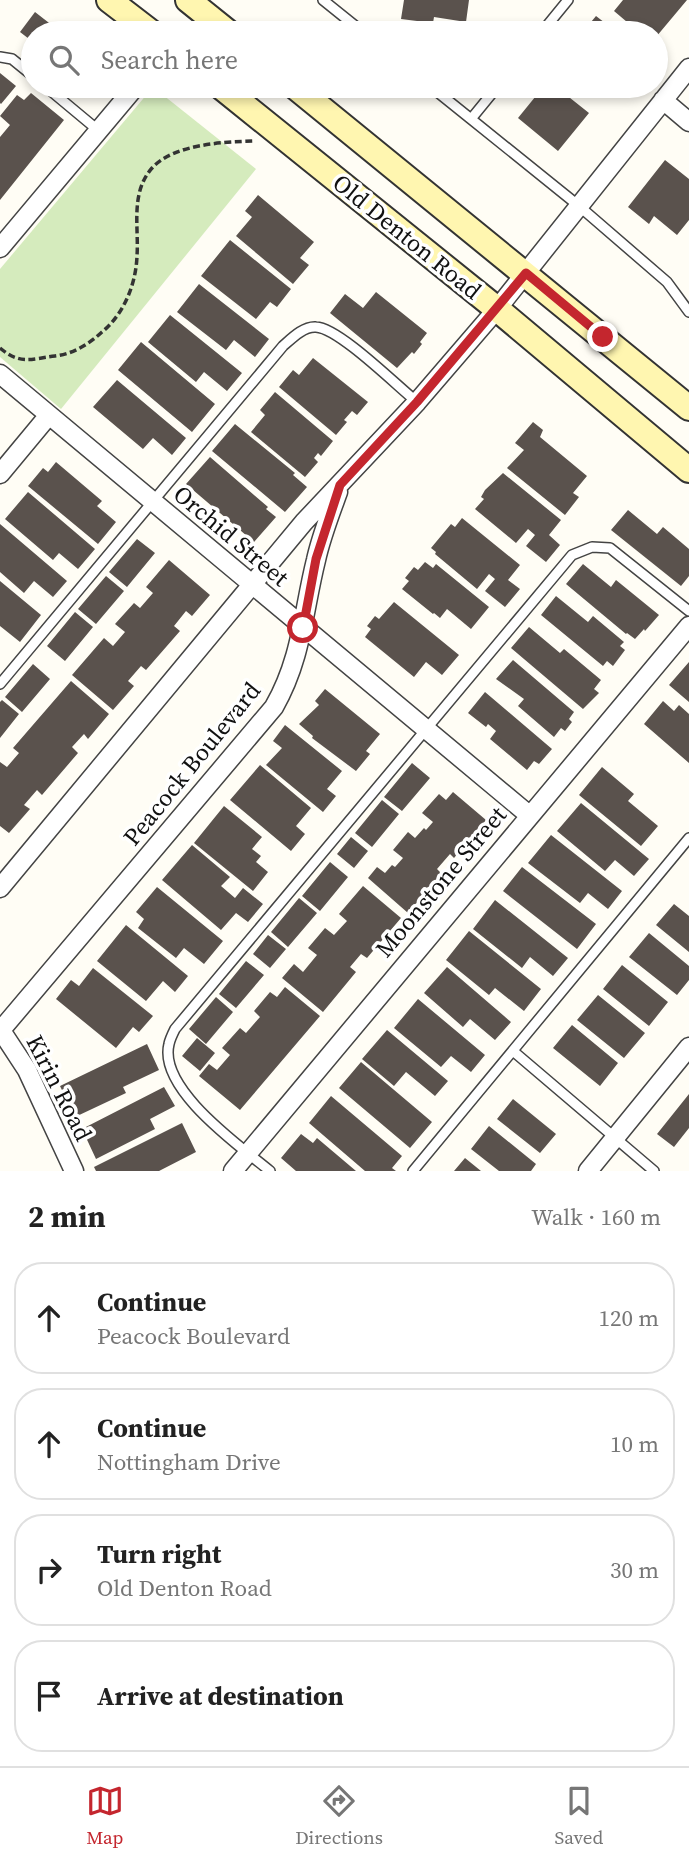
<!DOCTYPE html>
<meta charset="utf-8">
<style>
body{margin:0;font-family:"Source Serif 4",serif;background:#f2f2f2;color:#222}
.stop{position:absolute;width:21px;height:21px;margin:-16px;border:5px solid #c4262e;border-radius:50%;background:#fff}
.stop.end{background:#c4262e;border-color:#fff;box-shadow:0 2px 7px #0008}
.list{margin:0;padding:0;list-style:none}
h2{display:flex;justify-content:space-between;align-items:center;height:91px;margin:0;padding:0 28px;font-size:30px}
h2 small{font-size:23px;font-weight:400;color:#767676}
.list li{display:grid;grid-template-columns:46px 1fr auto;gap:21px;align-items:center;box-sizing:border-box;height:112px;margin:0 14px 14px;padding:0 14px;border:2px solid #e0e0e0;border-radius:28px}
.list b{display:block;font-size:26px;white-space:nowrap}
.list p{margin:0;font-size:23px;white-space:nowrap;color:#767676}
.list em{font-size:23px;font-style:normal;color:#767676}
.icon{flex:none;width:38px;height:38px;fill:none;stroke:currentColor;stroke-width:2;stroke-linecap:round;stroke-linejoin:round}
.map{position:relative;flex:none;width:689px;height:1171px;overflow:hidden}
.search{position:absolute;background:#fff;box-shadow:0 4px 10px #0003;left:21px;right:21px;top:21px;height:77px;display:flex;align-items:center;gap:18px;box-sizing:border-box;padding:0 24px;border-radius:38px;color:#767676;font-size:26px}
.sheet{height:595px;background:#fff}
nav{display:flex;justify-content:space-around;align-items:center;box-sizing:border-box;height:98px;border-top:2px solid #e0e0e0;background:#fff;font-size:19px;color:#767676}
nav a{display:grid;justify-items:center;gap:4px}
nav .on{color:#c4262e}
.map>svg:first-child{display:block}
.green{fill:#d5ebbd}
.building{fill:#5a524d}
.lines{fill:none;stroke-linecap:round;stroke-linejoin:round}
.service-casing{stroke:#444;stroke-width:12}
.minor-casing{stroke:#444;stroke-width:21}
.secondary-casing{stroke:#333;stroke-width:28}
.path{stroke:#333;stroke-width:3.5;stroke-dasharray:7 3.5;stroke-linecap:butt}
.service{stroke:#fff;stroke-width:9}
.minor{stroke:#fff;stroke-width:18}
.secondary{stroke:#fff6b0;stroke-width:24}
.route{stroke:#c4262e;stroke-width:9}
.labels{text-anchor:middle;stroke-width:7;stroke-linejoin:round;paint-order:stroke}
.street-label{font-size:24px;fill:#111;stroke:#fff}
</style>
<div class="map">
<svg width="689" height="1171" viewBox="0 0 689 1171">
<rect width="100%" height="100%" fill="#fffdf5"/>
<!-- green -->
<path class="green" d="M153,87L256,169L61,409L0,357V269Z"/>
<!-- building -->
<path class="building" d="M404,0H469L466,22L434,17L433,23L401,19Z
M623,0H687L656,37V33H640L614,11Z
M35,12L62,33H33V42L20,32Z
M596,16L618,33H582Z
M0,73L16,86L1,104L0,103Z
M73,86H95L86,96Z
M544,86H555L589,113L558,151L518,118Z
M588,86H613L603,98Z
M31,93L64,120L0,200V137L10,125L0,116L17,95L24,100Z
M665,160L689,179V220L677,235L654,216L649,224L628,207Z
M258,195L314,242L300,258L309,265L293,284L236,236L252,217L245,211Z
M230,240L291,289L277,307L270,302L256,319L201,276Z
M199,284L269,339L255,357L234,340L226,350L177,312Z
M376,292L427,333L420,342L422,344L414,354L412,352L397,368L330,313L345,294L363,308Z
M170,315L242,373L227,391L204,372L196,382L148,342Z
M141,342L215,404L192,432L118,370Z
M313,358L368,402L357,415L352,411L344,420L347,422L336,435L279,387L293,370L299,375Z
M117,380L186,438L172,455L153,438L143,449L93,407Z
M275,392L333,441L321,456L318,453L314,458L318,462L305,477L251,432L265,415L260,410Z
M533,422L543,430L540,437L587,476L573,493L579,497L565,515L507,468L524,450L515,443Z
M235,424L295,473L293,475L307,487L285,512L212,451Z
M210,457L268,507L266,509L276,517L254,542L186,484Z
M56,462L102,501L97,506L116,522L98,544L28,486L43,468L48,472Z
M503,473L561,520L549,535L560,545L546,562L526,546L535,535L528,529L516,543L475,509L484,499L481,497L485,490Z
M28,492L95,549L78,569L59,553L53,560L5,519Z
M628,510L657,534L663,527L689,549V576L681,586L611,530Z
M462,518L520,565L508,580L520,589L505,607L485,591L495,579L489,574L477,589L435,554L436,552L431,548L451,524L455,527Z
M0,524L67,581L53,597L34,581L24,593L0,572Z
M137,539L155,553L127,587L109,572Z
M169,560L210,595L192,616L186,611L174,626L180,631L146,670L141,666L128,681L134,686L113,710L72,675L104,638L113,646L125,632L115,624L134,603L140,608L153,593L146,587Z
M425,562L433,568L436,564L489,607L471,629L447,609L440,618L434,613L433,614L402,589L409,581L405,578L414,567L418,570Z
M583,564L611,587L616,580L659,615L645,631L644,629L635,639L627,633L626,634L566,584Z
M106,576L124,591L96,624L78,609Z
M0,581L41,615L20,642L0,626Z
M556,596L588,622L593,616L624,642L620,646L625,650L613,666L607,661L603,666L541,615Z
M394,602L459,655L442,675L426,662L414,677L365,637L371,629L367,626L375,616L379,619Z
M75,612L93,627L65,661L47,646Z
M529,627L560,653L564,649L601,680L594,689L599,693L583,709L511,648Z
M513,660L574,712L569,719L572,722L565,731L561,728L554,737L518,706L524,699L496,679Z
M689,662V702L669,685Z
M33,664L50,679L22,712L5,697Z
M71,681L109,714L88,739L84,734L72,747L78,753L42,795L37,790L24,805L30,809L9,833L0,826V762L7,767L19,753L13,748Z
M325,689L380,734L366,751L370,754L356,771L312,738L313,736L299,724L319,705L315,701Z
M485,692L552,749L539,764L534,761L527,770L490,739L496,731L488,724L486,727L468,713Z
M2,700L19,714L0,738V702Z
M663,701L674,711L679,705L689,714V763L644,724Z
M285,725L342,771L327,789L336,796L323,812L266,765L282,748L273,741Z
M412,763L430,778L402,811L384,797Z
M260,765L311,808L296,826L305,834L291,851L230,800Z
M602,767L634,794L628,801L658,826L641,846L579,795Z
M453,792L486,820L454,858L450,854L437,869L442,874L408,913L368,878L377,867L385,873L392,865L395,867L403,858L393,850L408,832L415,838L424,828L426,830L433,822L422,813L439,794L446,800Z
M382,800L399,814L372,847L355,833Z
M581,803L649,859L634,876L615,860L605,871L557,831Z
M224,806L262,837L252,849L261,856L256,862L268,872L253,891L194,843Z
M551,835L622,891L608,909L588,893L580,903L528,863Z
M351,837L368,851L354,868L337,854Z
M192,845L230,877L221,886L235,898L243,888L263,904L248,922L236,913L221,930L162,880Z
M330,862L348,877L320,911L302,896Z
M522,867L596,924L577,949L503,891Z
M363,886L401,918L367,958L361,954L350,967L356,972L323,1012L282,978L294,964L303,972L317,955L308,948L325,928L334,935L347,921L339,914Z
M157,887L223,941L204,964L184,948L176,958L138,928L144,919L136,912Z
M299,898L317,913L288,947L271,932Z
M495,900L568,958L553,976L530,957L522,968L473,929Z
M674,904L689,916V952L656,925Z
M126,925L188,976L175,992L163,981L146,1001L97,961Z
M469,931L541,989L524,1011L495,988L489,995L446,960Z
M649,933L689,966V980L677,995L629,957Z
M268,935L286,949L270,968L253,954Z
M246,961L264,975L236,1008L219,994Z
M622,965L668,1002L649,1026L603,989Z
M447,967L511,1022L495,1040L470,1019L463,1027L424,993Z
M93,968L153,1016L139,1032L133,1027L116,1048L56,999L71,980L79,986Z
M285,987L320,1016L240,1110L199,1076L209,1064L217,1070L230,1055L222,1048L240,1028L246,1033L260,1017L254,1011L270,992L277,997Z
M598,995L645,1033L624,1058L577,1020Z
M216,997L233,1012L206,1044L189,1029Z
M418,999L485,1055L471,1072L451,1056L441,1067L394,1028Z
M572,1025L618,1063L600,1086L553,1048Z
M387,1030L448,1081L435,1096L406,1072L394,1086L362,1059Z
M197,1038L215,1053L200,1071L182,1056Z
M147,1044L159,1070L123,1087L126,1093L75,1117L60,1086Z
M361,1062L432,1122L410,1148L339,1088Z
M164,1087L175,1106L150,1119L155,1129L96,1159L82,1129Z
M689,1094V1128L674,1147L657,1134Z
M331,1096L402,1156L392,1168L396,1171H365L309,1123Z
M513,1099L556,1134L540,1153L497,1119Z
M182,1123L196,1152L159,1171H96L94,1167Z
M489,1126L536,1164L531,1171H499L471,1149Z
M301,1134L313,1143L317,1138L356,1171H296L281,1158Z
M465,1158L481,1171H454Z"/>
<g class="lines">
<defs>
<path id="service" d="M323,0L364,33
M541,33L568,0
M0,57L12,59L33,76
M45,86L99,131
M430,86L471,119
M498,86L471,119L579,206L667,282L689,312
M0,684L283,346C292,338 304,326 316,327C339,328 397,386 417,402
M513,1051L654,1171
M270,1171C240,1146 158,1089 169,1044C170,1039 173,1033 175,1029L572,555L592,547L610,548L689,611
M413,1171L689,838"/>
<path id="minor" d="M663,100L689,122
M0,248L136,86
M0,374L529,815
M0,474L49,415
M0,888L304,522L417,402L497,309L689,68
M0,1029L27,1070L74,1171
M1,1030L274,707C302,658 303,612 316,560C321,537 330,514 338,492
M233,1171L689,626
M588,1171L689,1047"/>
<path id="secondary" d="M109,0L152,33
M188,0L229,33
M220,86L497,309L689,470
M294,86L689,408"/>
</defs>
<!-- service casing -->
<use href="#service" class="service-casing"/>
<!-- minor casing -->
<use href="#minor" class="minor-casing"/>
<!-- secondary casing -->
<use href="#secondary" class="secondary-casing"/>
<!-- path -->
<path class="path" d="M0,348C20,365 31,359 55,356C73,354 89,344 102,332C124,314 136,284 137,256C139,227 130,193 152,168C174,144 223,142 253,141"/>
<!-- service -->
<use href="#service" class="service"/>
<!-- minor -->
<use href="#minor" class="minor"/>
<!-- secondary -->
<use href="#secondary" class="secondary"/>
</g>
<g class="lines">
<!-- route -->
<path class="route" d="M303,628L316,559L340,485L417,402L526,273L603,337"/>
</g>
<g class="labels">
<!-- street labels -->
<g class="street-label">
<text transform="translate(407 237) rotate(39)" y="8">Old Denton Road</text>
<text transform="translate(231 536) rotate(40)" y="8">Orchid Street</text>
<text transform="translate(192 764) rotate(-51)" y="8">Peacock Boulevard</text>
<text transform="translate(441 882) rotate(-50)" y="8">Moonstone Street</text>
<text transform="translate(59 1088) rotate(63)" y="8">Kirin Road</text>
</g>
</g>
</svg>
<div class="stop" style="left:303px;top:628px"></div>
<div class="stop end" style="left:603px;top:337px"></div>
<div class="search"><svg class="icon" aria-label="search" viewBox="0 0 24 24"><circle cx="10" cy="10" r="6"/><path d="M15 15l6 6"/></svg>Search here</div>
</div>
<section class="sheet">
<h2>2 min<small>Walk · 160 m</small></h2>
<ul class="list">
<li><svg class="icon" aria-label="ahead" viewBox="0 0 24 24"><path d="M12 20V5M6 11l6-6 6 6"/></svg><div><b>Continue</b><p>Peacock Boulevard</p></div><em>120 m</em></li>
<li><svg class="icon" aria-label="ahead" viewBox="0 0 24 24"><path d="M12 20V5M6 11l6-6 6 6"/></svg><div><b>Continue</b><p>Nottingham Drive</p></div><em>10 m</em></li>
<li><svg class="icon" aria-label="right" viewBox="0 0 24 24"><path d="M7 20v-9h11M14 6l5 5-5 5"/></svg><div><b>Turn right</b><p>Old Denton Road</p></div><em>30 m</em></li>
<li><svg class="icon" aria-label="arrive" viewBox="0 0 24 24"><path d="M6 21V4h12l-3 4 3 4H6"/></svg><div><b>Arrive at destination</b></div></li>
</ul>
</section>
<nav>
<a class="on"><svg class="icon" aria-label="map" viewBox="0 0 24 24"><path d="M3 6l6-2 6 2 6-2v14l-6 2-6-2-6 2zM9 4v14M15 6v14"/></svg>Map</a>
<a><svg class="icon" aria-label="directions" viewBox="0 0 24 24"><path d="M12 3l9 9-9 9-9-9zM9 14v-3h6M13 9l2 2-2 2"/></svg>Directions</a>
<a><svg class="icon" aria-label="saved" viewBox="0 0 24 24"><path d="M7 4h10v16l-5-4-5 4z"/></svg>Saved</a>
</nav>
